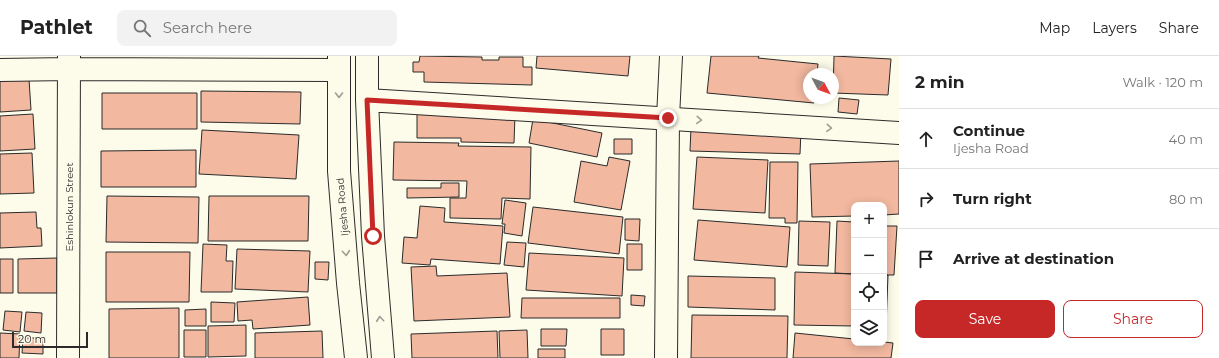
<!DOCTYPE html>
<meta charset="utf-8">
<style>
body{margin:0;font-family:Montserrat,sans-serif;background:#f2f2f2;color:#222}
.controls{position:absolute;right:12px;bottom:12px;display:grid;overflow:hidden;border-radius:8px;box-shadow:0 2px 10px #0003}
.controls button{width:36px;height:36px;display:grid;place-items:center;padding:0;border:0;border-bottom:1px solid #e0e0e0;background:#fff;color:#222;font:20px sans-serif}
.compass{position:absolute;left:803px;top:12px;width:36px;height:36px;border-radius:50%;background:#fff;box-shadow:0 2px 10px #0003;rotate:131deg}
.scale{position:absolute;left:12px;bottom:10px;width:76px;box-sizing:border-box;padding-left:4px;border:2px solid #2b2b2b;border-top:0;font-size:11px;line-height:14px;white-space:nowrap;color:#2b2b2b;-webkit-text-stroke:3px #fdfbea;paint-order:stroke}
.stop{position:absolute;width:12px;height:12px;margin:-9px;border:3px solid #c62828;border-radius:50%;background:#fff}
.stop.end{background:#c62828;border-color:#fff;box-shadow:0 1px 4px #0008}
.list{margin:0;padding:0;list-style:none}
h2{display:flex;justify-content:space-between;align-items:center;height:52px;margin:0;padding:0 16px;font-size:17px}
h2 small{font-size:13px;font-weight:400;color:#767676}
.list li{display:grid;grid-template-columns:26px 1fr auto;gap:12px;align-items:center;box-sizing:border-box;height:60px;padding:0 16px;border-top:1px solid #e0e0e0}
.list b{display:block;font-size:15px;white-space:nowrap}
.list p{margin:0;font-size:13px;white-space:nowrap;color:#767676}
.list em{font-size:13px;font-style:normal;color:#767676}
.actions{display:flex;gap:8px;padding:12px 16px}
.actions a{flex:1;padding:9px 0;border:1px solid #c62828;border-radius:8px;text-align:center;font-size:14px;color:#c62828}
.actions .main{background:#c62828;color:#fff}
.icon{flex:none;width:22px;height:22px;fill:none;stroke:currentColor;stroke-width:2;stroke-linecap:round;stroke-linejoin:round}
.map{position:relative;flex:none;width:899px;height:302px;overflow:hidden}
header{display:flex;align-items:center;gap:24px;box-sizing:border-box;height:56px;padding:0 20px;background:#fff;border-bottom:1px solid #e0e0e0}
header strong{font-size:19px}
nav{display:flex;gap:22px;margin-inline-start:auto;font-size:14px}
.search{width:280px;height:36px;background:#f2f2f2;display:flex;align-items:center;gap:10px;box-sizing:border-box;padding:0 14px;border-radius:8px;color:#767676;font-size:15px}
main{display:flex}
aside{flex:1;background:#fff}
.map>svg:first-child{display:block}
.building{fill:#f2b8a0;stroke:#2b2b2b}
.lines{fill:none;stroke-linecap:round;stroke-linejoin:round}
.minor-casing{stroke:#2b2b2b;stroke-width:24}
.secondary-casing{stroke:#2b2b2b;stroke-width:24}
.minor{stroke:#fdfbea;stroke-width:22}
.secondary{stroke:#fdfbea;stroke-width:22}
.oneway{stroke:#9e9d94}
.route{stroke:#c62828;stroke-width:5}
.labels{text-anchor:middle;stroke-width:3;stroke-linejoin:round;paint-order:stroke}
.street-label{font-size:10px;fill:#2b2b2b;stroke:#fdfbea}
</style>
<header>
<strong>Pathlet</strong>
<div class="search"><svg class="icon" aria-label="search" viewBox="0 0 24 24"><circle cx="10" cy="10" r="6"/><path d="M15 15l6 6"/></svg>Search here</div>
<nav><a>Map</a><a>Layers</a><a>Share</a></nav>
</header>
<main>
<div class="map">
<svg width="899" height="302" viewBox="0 0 899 302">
<rect width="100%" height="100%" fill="#fdfbea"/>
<!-- building -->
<path class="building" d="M420,0L482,1V4H499V1H523V11H532V29L424,26V16H413V6H419Z
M537,0H630L628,20L536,12Z
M711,0H759L758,2L818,8L817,18H809V42H814V47L707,37Z
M834,0L891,3L888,39L833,37Z
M29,23L31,54L0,56V25Z
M201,35L301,36L300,68L201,66Z
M102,37H197V73H102Z
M839,42L859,44L857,58L838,56Z
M33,58L35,93L0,95V60Z
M417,58L515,59L514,87L461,86V82H417Z
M533,63L602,77L597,101L529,87Z
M691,71L801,74L800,98L690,95Z
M202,74L299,79L296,123L199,118Z
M614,83H632V98H614Z
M394,86L459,87L458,90L531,91L530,143L502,142L501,163L450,162V142H466L467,125L393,124Z
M196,94V131H101V95Z
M32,97L34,137L0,138V98Z
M609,101L630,105L621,154L574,146L581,105L607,110Z
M697,101L768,104L765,157L693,153Z
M899,105V158L884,159V149H854V160L812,161L810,108Z
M770,106H798L797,167H785V162H769Z
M441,127H459V141L407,142V132H441Z
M107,140L199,141L198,187L106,186Z
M209,140H309L308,185H208Z
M505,144L526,147L522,180L504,177L505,168H502Z
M420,150L445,152L444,166L503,170L500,208L431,203L430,209L402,207L404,181L417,182Z
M533,151L623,161L619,198L528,187Z
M36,156L37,172H41L42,190L0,192V157Z
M625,163H640L639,185L625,184Z
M698,164L790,171L787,211L694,204Z
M799,165L830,166L828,210L798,209Z
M837,165L854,166V218L835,217Z
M884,170H897L894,219H884Z
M507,186L526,187L524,211L504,209Z
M203,188L227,189L226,205H233L232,236H201Z
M627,188H642V214H627Z
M237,193L310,195L308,236L235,233Z
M106,196H190L189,246H106Z
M529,197L624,202L622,240L526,234Z
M57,202V237H18V203Z
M0,203H13V237H0Z
M315,206H329L328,224L315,223Z
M436,210L437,220L507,217L510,261L414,265L411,211Z
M795,216L854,218V270L794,269Z
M884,219H888L886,271H884Z
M688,220L775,222V254L688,251Z
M631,239L645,240L644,250L631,249Z
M308,241L310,269L253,273L252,264L238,265L237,246Z
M522,242H620V262H521Z
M211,246L235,247L234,266H211Z
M179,252V302H109V253Z
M206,253V270H185V254Z
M5,255L22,256L20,276L3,274Z
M26,256L42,257L41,277L24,275Z
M692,259L788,260L787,302H691Z
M246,269V300L208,301V270Z
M541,273H567L566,290H541Z
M601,273H624V299H601Z
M184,274H206V301H184Z
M527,274L528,302H500L499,275Z
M322,275L323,302H255V277Z
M497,275L498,302H412L411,278Z
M0,277L20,278L19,302H0Z
M795,277L854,283V287H884V286L893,287L891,302H793Z
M23,282H43V298L22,297Z
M538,293H565V302H538Z"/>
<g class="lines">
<defs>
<path id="minor" d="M0,14L69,13L339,14
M68,302L69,0
M666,302L668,62L671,0"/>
<path id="secondary" d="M339,0V115L348,227L356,302
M367,0V44L373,180L383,302
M367,44L899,77"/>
</defs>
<!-- minor casing -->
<use href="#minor" class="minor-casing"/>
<!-- secondary casing -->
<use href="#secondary" class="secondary-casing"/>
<!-- minor -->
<use href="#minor" class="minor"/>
<!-- secondary -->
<use href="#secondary" class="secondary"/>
</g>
<!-- one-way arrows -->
<defs><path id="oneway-chevron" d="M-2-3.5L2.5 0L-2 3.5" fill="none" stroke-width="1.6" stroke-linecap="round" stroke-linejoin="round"/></defs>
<g class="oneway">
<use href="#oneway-chevron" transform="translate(339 39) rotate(90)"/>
<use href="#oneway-chevron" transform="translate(699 64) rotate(4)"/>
<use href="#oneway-chevron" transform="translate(829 72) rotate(4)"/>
<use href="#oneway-chevron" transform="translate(346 197) rotate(85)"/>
<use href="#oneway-chevron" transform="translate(380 263) rotate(-95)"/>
</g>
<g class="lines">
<!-- route -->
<path class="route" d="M373,180L367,44L668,62"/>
</g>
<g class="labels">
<!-- street labels -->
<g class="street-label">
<text transform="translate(69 151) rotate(-90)" y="4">Eshinlokun Street</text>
<text transform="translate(342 151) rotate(-95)" y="4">Ijesha Road</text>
</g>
</g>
</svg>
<div class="controls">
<button>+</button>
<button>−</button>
<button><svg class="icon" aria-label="locate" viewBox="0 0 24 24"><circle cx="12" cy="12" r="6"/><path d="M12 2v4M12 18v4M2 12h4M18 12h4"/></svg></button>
<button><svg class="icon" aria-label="layers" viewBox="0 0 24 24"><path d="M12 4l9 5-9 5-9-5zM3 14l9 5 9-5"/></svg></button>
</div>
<svg class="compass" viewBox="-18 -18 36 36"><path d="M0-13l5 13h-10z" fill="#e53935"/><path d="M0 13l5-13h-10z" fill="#767676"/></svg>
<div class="scale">20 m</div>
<div class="stop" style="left:373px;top:180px"></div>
<div class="stop end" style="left:668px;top:62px"></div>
</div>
<aside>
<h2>2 min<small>Walk · 120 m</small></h2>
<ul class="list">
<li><svg class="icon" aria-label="ahead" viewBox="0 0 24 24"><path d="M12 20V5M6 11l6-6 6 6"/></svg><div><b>Continue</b><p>Ijesha Road</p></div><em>40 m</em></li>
<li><svg class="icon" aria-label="right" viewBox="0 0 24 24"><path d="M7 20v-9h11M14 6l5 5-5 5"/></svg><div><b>Turn right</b></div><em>80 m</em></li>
<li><svg class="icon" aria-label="arrive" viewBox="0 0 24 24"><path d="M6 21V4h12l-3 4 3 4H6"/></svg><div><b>Arrive at destination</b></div></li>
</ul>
<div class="actions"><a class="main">Save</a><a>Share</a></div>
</aside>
</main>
